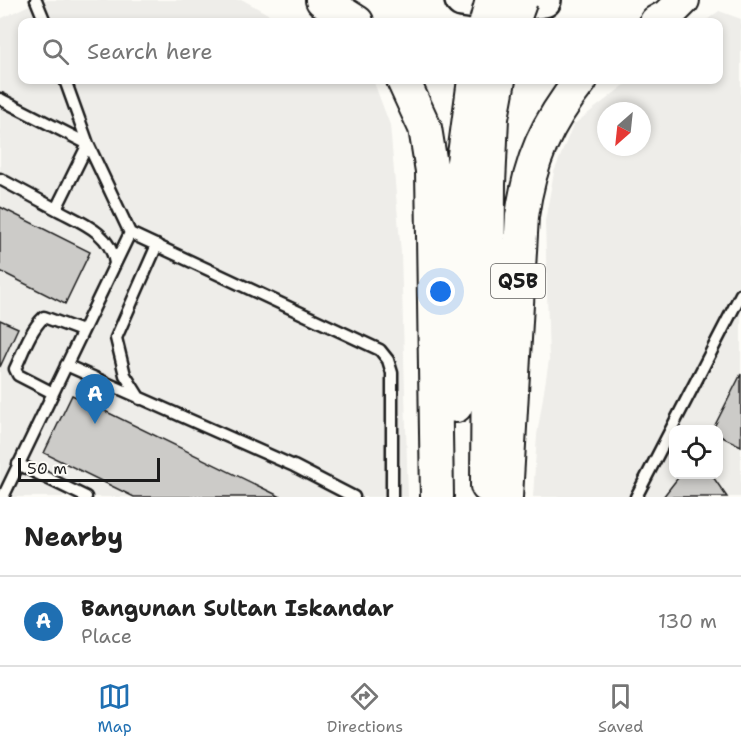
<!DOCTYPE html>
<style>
body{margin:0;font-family:"Shantell Sans",sans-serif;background:#f2f2f2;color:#222}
.controls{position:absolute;right:18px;bottom:18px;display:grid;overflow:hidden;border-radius:12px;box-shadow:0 3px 9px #0003}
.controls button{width:54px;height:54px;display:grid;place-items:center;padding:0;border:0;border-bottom:2px solid #e0e0e0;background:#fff;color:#222;font:30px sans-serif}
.compass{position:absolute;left:597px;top:102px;width:54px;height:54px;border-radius:50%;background:#fff;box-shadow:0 3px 9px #0003;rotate:207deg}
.scale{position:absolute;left:18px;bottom:15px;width:142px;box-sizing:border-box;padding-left:6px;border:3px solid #1c1c1c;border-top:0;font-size:16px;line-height:21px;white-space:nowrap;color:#1c1c1c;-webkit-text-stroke:4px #fdfcf7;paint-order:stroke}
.you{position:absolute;left:441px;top:292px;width:21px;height:21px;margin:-15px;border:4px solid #fff;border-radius:50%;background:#1a73e8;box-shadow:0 0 0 9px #1a73e833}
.badge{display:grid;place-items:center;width:39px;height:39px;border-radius:50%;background:#1f6fb2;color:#fff;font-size:20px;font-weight:700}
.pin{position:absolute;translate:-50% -50px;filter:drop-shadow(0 2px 3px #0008)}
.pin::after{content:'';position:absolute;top:32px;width:21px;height:18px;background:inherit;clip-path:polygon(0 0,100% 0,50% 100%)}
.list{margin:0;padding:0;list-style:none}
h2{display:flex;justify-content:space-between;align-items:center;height:78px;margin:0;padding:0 24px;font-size:26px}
h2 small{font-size:20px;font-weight:400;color:#767676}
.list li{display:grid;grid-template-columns:39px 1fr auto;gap:18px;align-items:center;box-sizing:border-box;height:90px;padding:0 24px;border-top:2px solid #e0e0e0}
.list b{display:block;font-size:22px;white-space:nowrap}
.list p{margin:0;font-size:20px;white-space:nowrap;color:#767676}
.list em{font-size:20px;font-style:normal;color:#767676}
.icon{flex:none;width:33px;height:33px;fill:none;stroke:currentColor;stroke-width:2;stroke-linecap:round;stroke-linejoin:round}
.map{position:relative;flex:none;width:741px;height:497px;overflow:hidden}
.search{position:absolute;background:#fff;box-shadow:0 3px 9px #0003;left:18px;right:18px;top:18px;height:66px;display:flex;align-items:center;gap:15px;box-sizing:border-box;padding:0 21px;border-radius:12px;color:#767676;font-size:22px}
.sheet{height:168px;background:#fff}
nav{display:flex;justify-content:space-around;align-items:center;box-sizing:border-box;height:84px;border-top:2px solid #e0e0e0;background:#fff;font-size:16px;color:#767676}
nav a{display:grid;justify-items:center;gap:3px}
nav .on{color:#1f6fb2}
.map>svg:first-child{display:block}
.built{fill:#eeede9;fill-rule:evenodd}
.building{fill:#cccbc8;stroke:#1c1c1c;stroke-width:1.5}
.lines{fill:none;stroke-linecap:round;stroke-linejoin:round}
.lane-casing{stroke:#1c1c1c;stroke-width:15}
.primary-casing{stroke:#1c1c1c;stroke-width:36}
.highway-casing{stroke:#1c1c1c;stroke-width:38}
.lane{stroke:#fdfcf7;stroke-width:10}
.primary{stroke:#fdfcf7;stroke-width:32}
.highway{stroke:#fdfcf7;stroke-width:33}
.primary-bridge-casing{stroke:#1c1c1c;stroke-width:36;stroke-linecap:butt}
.primary-bridge{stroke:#fdfcf7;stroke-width:32}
.labels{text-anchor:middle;stroke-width:4.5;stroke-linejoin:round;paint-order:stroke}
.shield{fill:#fdfcf7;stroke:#605f5e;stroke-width:1.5}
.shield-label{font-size:20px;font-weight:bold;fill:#1c1c1c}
</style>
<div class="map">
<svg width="741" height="497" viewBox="0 0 741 497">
<rect width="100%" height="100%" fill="#fdfcf7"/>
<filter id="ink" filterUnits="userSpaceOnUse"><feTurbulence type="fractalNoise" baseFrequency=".0167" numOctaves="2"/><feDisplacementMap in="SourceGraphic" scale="12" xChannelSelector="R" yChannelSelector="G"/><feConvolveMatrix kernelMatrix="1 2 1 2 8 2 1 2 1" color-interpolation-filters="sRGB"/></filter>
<g filter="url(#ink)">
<!-- built -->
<path class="built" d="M40,0H243L282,22H22V80H373L390,125L401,253L408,497H0V19Z
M719,11L741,19V497H533L537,435L549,360L545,221L554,172L573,125L631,80H718V22H704ZM606,111H642V147H606ZM674,430H718V474H674Z"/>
<!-- building -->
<path class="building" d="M0,207L90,252L65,304L0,271Z
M0,320L18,328L0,367Z
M741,374V446L718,435V429H713Z
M72,395L281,497H134L44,453Z
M681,474H711L727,497H663Z"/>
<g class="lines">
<defs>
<path id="lane" d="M36,0L45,22
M0,99L88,144L130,233L380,350L388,360L392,373V497
M0,179L56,209L88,144L65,80
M56,209C82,223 110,232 115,263
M66,365L294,466L354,497
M53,393L18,375L15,369C23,352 30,330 44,317L82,331
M140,399L125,375L116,338L157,245
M18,464L86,497
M3,497L130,233
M636,497L741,294"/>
<path id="primary" d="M322,0L357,22
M656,22L667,16L683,0
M403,80L425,128L432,171L437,497
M456,406L461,177L474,80
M487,486L489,184L492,118L499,80
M506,497L522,216C530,160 546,124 581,80"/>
<path id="highway" d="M462,0L502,6L544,0"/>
</defs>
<!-- lane casing -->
<use href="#lane" class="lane-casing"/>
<!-- primary casing -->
<use href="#primary" class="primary-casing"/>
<!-- highway casing -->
<use href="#highway" class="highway-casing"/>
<!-- lane -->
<use href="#lane" class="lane"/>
<!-- primary -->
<use href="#primary" class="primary"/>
<!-- highway -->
<use href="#highway" class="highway"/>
<defs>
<path id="primary-bridge" d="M486,22L492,0
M513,22L521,0"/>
</defs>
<!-- primary-bridge casing -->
<use href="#primary-bridge" class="primary-bridge-casing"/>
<!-- primary-bridge -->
<use href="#primary-bridge" class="primary-bridge"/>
</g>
</g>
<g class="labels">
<!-- shield labels -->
<rect class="shield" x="491" y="264" width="54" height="34" rx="4.5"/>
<g class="shield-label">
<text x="518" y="288">Q5B</text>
</g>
</g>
</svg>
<div class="controls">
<button><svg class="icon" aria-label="locate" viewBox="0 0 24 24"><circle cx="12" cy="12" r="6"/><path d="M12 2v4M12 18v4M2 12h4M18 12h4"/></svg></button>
</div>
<svg class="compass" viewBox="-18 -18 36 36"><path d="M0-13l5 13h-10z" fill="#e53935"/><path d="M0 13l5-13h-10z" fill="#767676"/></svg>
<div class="scale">50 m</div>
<div class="you"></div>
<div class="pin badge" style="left:95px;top:424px">A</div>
<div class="search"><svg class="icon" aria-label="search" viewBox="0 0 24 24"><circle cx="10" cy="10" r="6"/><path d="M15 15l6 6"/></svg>Search here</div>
</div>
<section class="sheet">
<h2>Nearby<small></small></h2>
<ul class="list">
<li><span class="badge">A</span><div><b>Bangunan Sultan Iskandar</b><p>Place</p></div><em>130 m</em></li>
</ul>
</section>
<nav>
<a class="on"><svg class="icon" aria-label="map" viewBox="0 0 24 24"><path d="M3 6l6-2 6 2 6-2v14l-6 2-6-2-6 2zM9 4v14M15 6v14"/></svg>Map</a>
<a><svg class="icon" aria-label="directions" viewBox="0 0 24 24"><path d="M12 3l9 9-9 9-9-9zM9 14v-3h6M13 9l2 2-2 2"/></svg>Directions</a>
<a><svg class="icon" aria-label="saved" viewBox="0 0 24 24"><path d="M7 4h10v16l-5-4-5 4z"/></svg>Saved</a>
</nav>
